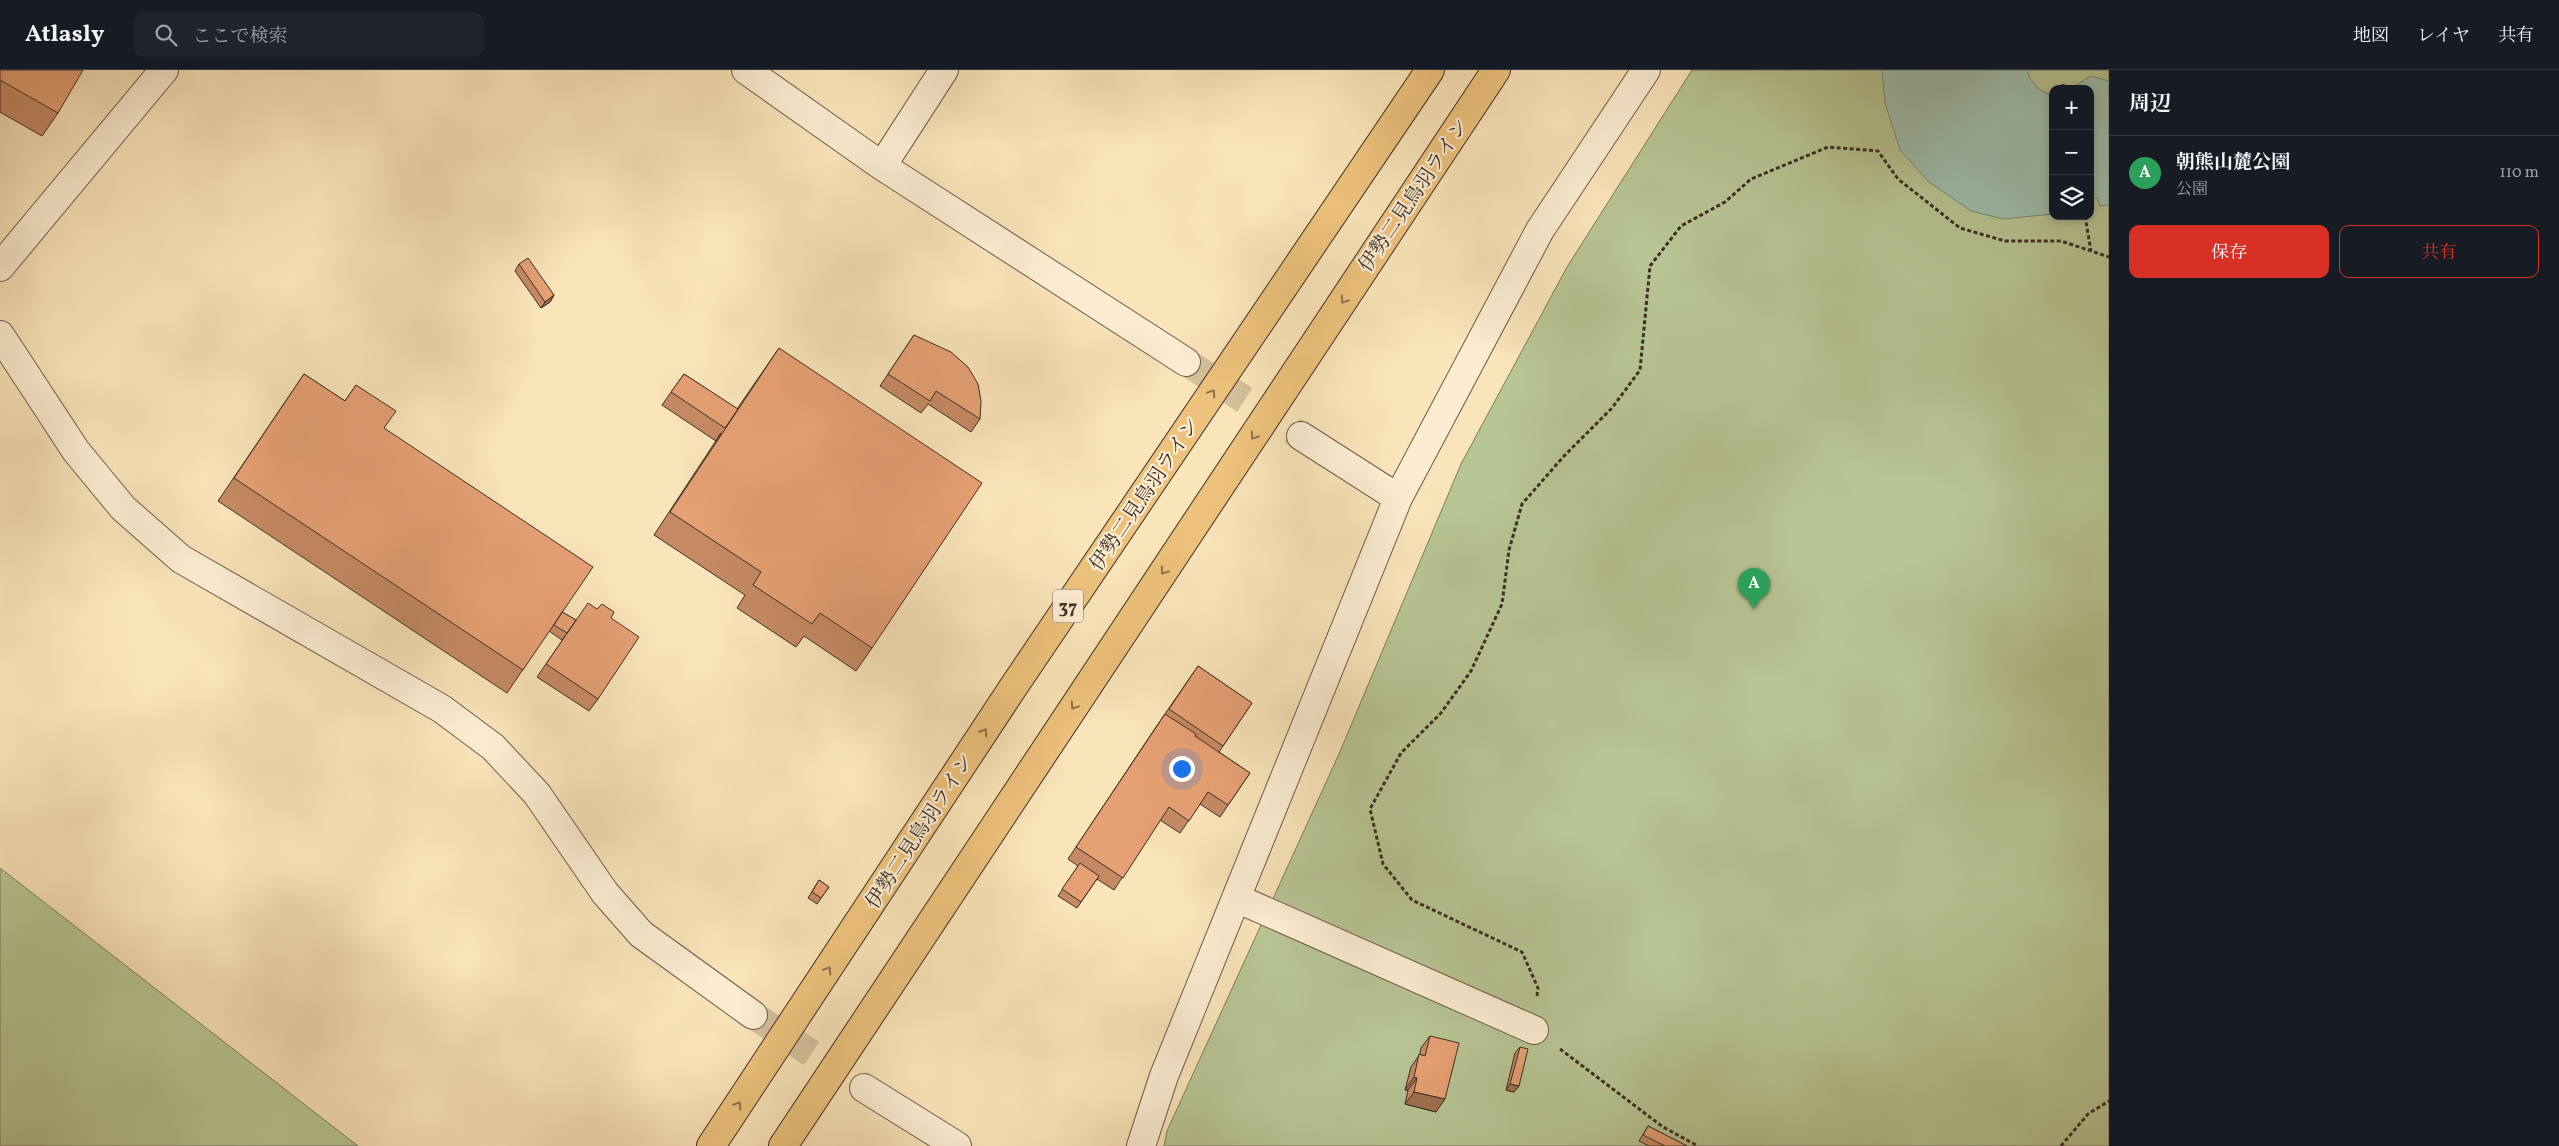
<!DOCTYPE html>
<html lang="ja">
<meta charset="utf-8">
<style>
body{margin:0;font-family:Vollkorn,"Noto Serif JP",serif;background:#20242c;color:#f1f3f6}
.controls{position:absolute;right:15px;top:15px;display:grid;overflow:hidden;border-radius:10px;box-shadow:0 2px 8px #0003}
.controls button{width:45px;height:45px;display:grid;place-items:center;padding:0;border:0;border-bottom:1px solid #363941;background:#171b24;color:#f1f3f6;font:25px sans-serif}
.you{position:absolute;left:1181px;top:698px;width:18px;height:18px;margin:-12px;border:4px solid #fff;border-radius:50%;background:#1a73e8;box-shadow:0 0 0 8px #1a73e833}
.badge{display:grid;place-items:center;width:32px;height:32px;border-radius:50%;background:#d93025;color:#fff;font-size:16px;font-weight:700}
.pin{position:absolute;translate:-50% -41px;filter:drop-shadow(0 1px 2px #0008)}
.pin::after{content:'';position:absolute;top:26px;width:18px;height:15px;background:inherit;clip-path:polygon(0 0,100% 0,50% 100%)}
.list{margin:0;padding:0;list-style:none}
h2{display:flex;justify-content:space-between;align-items:center;height:65px;margin:0;padding:0 20px;font-size:21px}
h2 small{font-size:16px;font-weight:400;color:#9ea1a6}
.list li{display:grid;grid-template-columns:32px 1fr auto;gap:15px;align-items:center;box-sizing:border-box;height:75px;padding:0 20px;border-top:1px solid #363941}
.list b{display:block;font-size:19px;white-space:nowrap}
.list p{margin:0;font-size:16px;white-space:nowrap;color:#9ea1a6}
.list em{font-size:16px;font-style:normal;color:#9ea1a6}
.actions{display:flex;gap:10px;padding:15px 20px}
.actions a{flex:1;padding:11px 0;border:1px solid #d93025;border-radius:10px;text-align:center;font-size:18px;color:#d93025}
.actions .main{background:#d93025;color:#fff}
.icon{flex:none;width:28px;height:28px;fill:none;stroke:currentColor;stroke-width:2;stroke-linecap:round;stroke-linejoin:round}
.map{position:relative;flex:none;width:2109px;height:1076px;overflow:hidden}
header{display:flex;align-items:center;gap:30px;box-sizing:border-box;height:70px;padding:0 25px;background:#171b24;border-bottom:1px solid #363941}
header strong{font-size:24px}
nav{display:flex;gap:28px;margin-inline-start:auto;font-size:18px}
.search{width:350px;height:45px;background:#20242c;display:flex;align-items:center;gap:12px;box-sizing:border-box;padding:0 18px;border-radius:10px;color:#9ea1a6;font-size:19px}
main{display:flex}
aside{flex:1;background:#171b24}
.map>svg:first-child{display:block}
.green{fill:#b8c594;stroke:#7b7a5e;fill-rule:evenodd}
.water{fill:#9ebfae;stroke:#788578}
.lines{fill:none;stroke-linecap:round;stroke-linejoin:round}
.minor-tunnel{stroke:#d4c09c;stroke-width:28;stroke-dasharray:28 14;stroke-linecap:butt}
.minor-casing{stroke:#6d5c4c;stroke-width:30}
.major-casing{stroke:#3e2e27;stroke-width:30}
.path{stroke:#3e2e27;stroke-width:3;stroke-dasharray:4 2.5;stroke-linecap:butt}
.minor{stroke:#fcedd2;stroke-width:28}
.major{stroke:#edc27c;stroke-width:28}
.wall{fill:#c58a63;stroke:#3e2e27}
.shaded-wall{fill:#a07050;stroke:#3e2e27}
.building{fill:#e5a073;stroke:#3e2e27}
.oneway{stroke:#8d714d}
.labels{text-anchor:middle;stroke-width:4.5;stroke-linejoin:round;paint-order:stroke}
.shield{fill:#fcedd2;stroke:#77675a;stroke-width:1}
.shield-label{font-size:19px;font-weight:bold;fill:#3e2e27}
.street-label{font-size:20px;fill:#3e2e27;stroke:#fcedd2}
</style>
<header>
<strong>Atlasly</strong>
<div class="search"><svg class="icon" aria-label="search" viewBox="0 0 24 24"><circle cx="10" cy="10" r="6"/><path d="M15 15l6 6"/></svg>ここで検索</div>
<nav><a>地図</a><a>レイヤ</a><a>共有</a></nav>
</header>
<main>
<div class="map">
<svg width="2109" height="1076" viewBox="0 0 2109 1076">
<rect width="100%" height="100%" fill="#fae4b9"/>
<filter id="stains"><feTurbulence type="fractalNoise" baseFrequency=".004" numOctaves="4"/><feColorMatrix values="0 0 0 0 .2 0 0 0 0 .09 0 0 0 0 .02 0 0 0 .5 -.17"/></filter>
<radialGradient id="worn" r=".72"><stop offset=".6" stop-color="#630" stop-opacity="0"/><stop offset="1" stop-color="#630" stop-opacity=".3"/></radialGradient>
<!-- green -->
<path class="green" d="M1692,0H2109V1076H1164L1167,1061L1339,684L1461,394L1567,197ZM2053,19H2090V146H2053Z
M0,798L358,1076H0Z"/>
<!-- water -->
<path class="water" d="M1882,0H2027C2029,11 2041,24 2053,25V144L2003,149L1971,141L1929,112L1900,80L1885,33Z
M2091,6L2109,11V135L2100,136L2097,128H2090V19H2070Z"/>
<g class="lines">
<!-- minor-tunnel -->
<path class="minor-tunnel" d="M1186,292L1301,366
M753,945L864,1018"/>
<defs>
<path id="minor" d="M746,0L882,96L1186,292
M882,96L944,0
M0,197L164,0
M0,265L76,381L123,438L181,489L442,639L493,677L537,724L605,823L641,864L753,945
M1301,366L1398,428
M1236,828L1534,960
M864,1018L957,1076
M1141,1076L1164,1006L1398,428L1540,160L1646,0"/>
<path id="major" d="M711,1076L1012,619L1430,0
M783,1076L1496,0"/>
</defs>
<!-- minor casing -->
<use href="#minor" class="minor-casing"/>
<!-- major casing -->
<use href="#major" class="major-casing"/>
<!-- path -->
<path class="path" d="M2063,14L2064,19
M2085,146L2091,181
M1537,926L1538,918L1522,882L1412,830L1383,794L1370,739L1401,683L1441,643L1471,601L1502,534L1509,480L1522,434L1564,386L1612,338L1640,300L1650,196L1681,156L1725,132L1751,109L1828,77L1878,81L1898,109L1960,158L2005,171H2061L2109,187
M1560,979L1663,1057L1698,1076
M2061,1076L2088,1044L2109,1031"/>
<!-- minor -->
<use href="#minor" class="minor"/>
<!-- major -->
<use href="#major" class="major"/>
</g>
<!-- wall -->
<path class="wall" d="M0,0L58,43L42,66L0,42Z
M519,194L554,225L550,232L541,238L515,201Z
M914,265L980,349L971,362L928,334L921,343L880,316Z
M779,278L872,578L856,601L804,566L796,577L737,538L745,525L654,465L721,363L716,371L662,335L684,304L737,339Z
M304,304L345,331L356,315L384,358L562,542L576,550L611,548L598,629L589,641L537,607L566,565L562,570L549,561L507,623L218,431Z
M1198,596L1252,633L1219,682L1250,703L1220,747L1200,734L1180,763L1160,750L1114,820L1097,809L1077,838L1058,826L1078,796L1068,789L1156,657Z
M819,810L829,817L817,834L808,828Z
M1430,966L1436,1042L1405,1034L1408,1020H1405L1411,997L1420,984L1421,978Z
M1520,977L1519,1016L1514,1022L1506,1020L1515,983Z
M1648,1056L1687,1076H1649L1639,1071Z"/>
<!-- shaded-wall -->
<path class="shaded-wall" d="M554,225L550,232L541,238L545,232Z
M1414,1007L1417,1008L1408,1020H1405Z
M1510,1014L1519,1016L1514,1022L1506,1020Z
M1414,1022L1445,1029L1436,1042L1405,1034Z"/>
<!-- building -->
<path class="building" d="M0,0H83L58,43L0,10Z
M528,188L554,225L545,232L519,194Z
M914,265L951,282L968,297L978,314L981,331L980,349L936,321L930,331L888,304Z
M779,278L982,413L872,578L820,543L812,554L753,515L761,502L670,442Z
M304,304L345,331L356,315L396,341L384,358L593,497L523,600L234,408Z
M684,304L738,339L725,358L671,322Z
M588,533L597,539L602,534L614,542L611,548L639,567L598,629L546,594Z
M562,542L576,550L567,563L554,555Z
M1198,596L1252,633L1223,676L1169,639Z
M1165,644L1196,664L1195,666L1250,703L1228,735L1208,722L1189,751L1169,737L1123,808L1076,777Z
M1080,793L1099,806L1081,832L1062,819Z
M819,810L829,817L821,828L812,822Z
M1430,966L1459,973L1445,1029L1414,1022L1417,1008L1414,1007L1419,984L1425,986Z
M1520,977L1528,979L1519,1016L1510,1014Z
M1648,1056L1687,1076H1665L1643,1065Z"/>
<!-- one-way arrows -->
<defs><path id="oneway-chevron" d="M-2-3.5L2.5 0L-2 3.5" fill="none" stroke-width="1.6" stroke-linecap="round" stroke-linejoin="round" transform="scale(1.25)"/></defs>
<g class="oneway">
<use href="#oneway-chevron" transform="translate(1344 230) rotate(124)"/>
<use href="#oneway-chevron" transform="translate(1212 323) rotate(-56)"/>
<use href="#oneway-chevron" transform="translate(1254 366) rotate(124)"/>
<use href="#oneway-chevron" transform="translate(1164 501) rotate(124)"/>
<use href="#oneway-chevron" transform="translate(1074 636) rotate(124)"/>
<use href="#oneway-chevron" transform="translate(984 662) rotate(-57)"/>
<use href="#oneway-chevron" transform="translate(828 900) rotate(-57)"/>
<use href="#oneway-chevron" transform="translate(738 1035) rotate(-57)"/>
</g>
<g class="labels">
<!-- shield labels -->
<rect class="shield" x="1053" y="519.5" width="30" height="33" rx="4"/>
<g class="shield-label">
<text x="1068" y="543">37</text>
</g>
<!-- street labels -->
<g class="street-label">
<text transform="translate(1413 125) rotate(-56)" y="7">伊勢二見鳥羽ライン</text>
<text transform="translate(1144 424) rotate(-56)" y="7">伊勢二見鳥羽ライン</text>
<text transform="translate(919 761) rotate(-57)" y="7">伊勢二見鳥羽ライン</text>
</g>
</g>
<rect width="100%" height="100%" filter="url(#stains)"/>
<rect width="100%" height="100%" fill="url(#worn)"/>
</svg>
<div class="controls">
<button>+</button>
<button>−</button>
<button><svg class="icon" aria-label="layers" viewBox="0 0 24 24"><path d="M12 4l9 5-9 5-9-5zM3 14l9 5 9-5"/></svg></button>
</div>
<div class="you"></div>
<div class="pin badge" style="left:1754px;top:539px;background:#2e9e5b">A</div>
</div>
<aside>
<h2>周辺<small></small></h2>
<ul class="list">
<li><span class="badge" style="background:#2e9e5b">A</span><div><b>朝熊山麓公園</b><p>公園</p></div><em>110 m</em></li>
</ul>
<div class="actions"><a class="main">保存</a><a>共有</a></div>
</aside>
</main>
